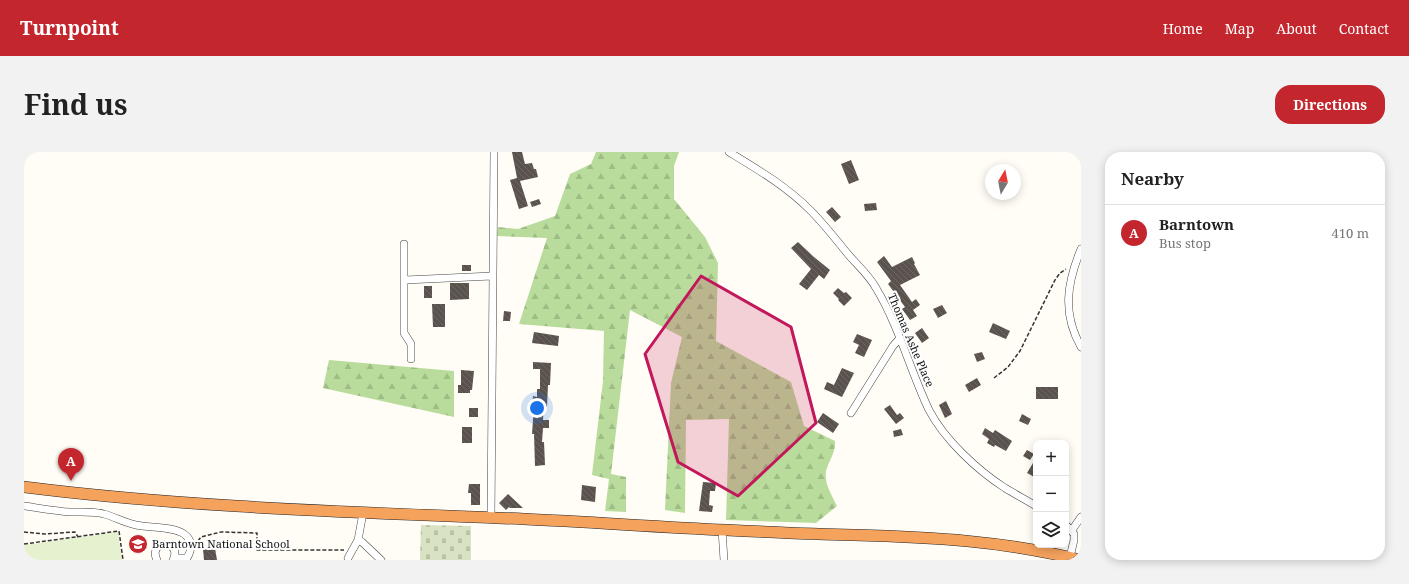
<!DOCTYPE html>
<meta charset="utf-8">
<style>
body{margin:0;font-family:"Noto Serif",serif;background:#f2f2f2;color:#222}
.controls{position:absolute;right:12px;bottom:12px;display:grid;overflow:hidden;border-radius:8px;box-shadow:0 2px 10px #0003}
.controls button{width:36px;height:36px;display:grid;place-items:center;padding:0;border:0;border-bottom:1px solid #e0e0e0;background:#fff;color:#222;font:20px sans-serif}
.compass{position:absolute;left:961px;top:12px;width:36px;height:36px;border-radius:50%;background:#fff;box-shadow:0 2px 10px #0003;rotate:10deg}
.you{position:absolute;left:513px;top:256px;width:14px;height:14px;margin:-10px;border:3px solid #fff;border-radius:50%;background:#1a73e8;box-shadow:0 0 0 6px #1a73e833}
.badge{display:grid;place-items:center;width:26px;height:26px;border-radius:50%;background:#c4262e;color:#fff;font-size:13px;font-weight:700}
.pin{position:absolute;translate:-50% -33px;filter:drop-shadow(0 1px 2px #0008)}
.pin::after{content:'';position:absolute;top:21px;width:14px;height:12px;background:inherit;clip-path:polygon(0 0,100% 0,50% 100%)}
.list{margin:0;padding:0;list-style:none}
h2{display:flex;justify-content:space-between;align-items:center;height:52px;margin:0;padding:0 16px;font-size:17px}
h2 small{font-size:13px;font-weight:400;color:#767676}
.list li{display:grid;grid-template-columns:26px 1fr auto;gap:12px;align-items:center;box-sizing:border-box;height:56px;padding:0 16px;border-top:1px solid #e0e0e0}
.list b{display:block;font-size:15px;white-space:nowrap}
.list p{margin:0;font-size:13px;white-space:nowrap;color:#767676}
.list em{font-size:13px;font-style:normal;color:#767676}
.icon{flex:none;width:22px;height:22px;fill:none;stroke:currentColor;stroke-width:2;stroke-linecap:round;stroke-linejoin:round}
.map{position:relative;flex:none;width:1057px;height:408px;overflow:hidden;border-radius:16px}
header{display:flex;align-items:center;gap:24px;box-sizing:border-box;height:56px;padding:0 20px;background:#c4262e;color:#fff}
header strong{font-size:19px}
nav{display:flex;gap:22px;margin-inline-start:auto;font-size:14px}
.intro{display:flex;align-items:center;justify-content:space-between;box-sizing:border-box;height:96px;padding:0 24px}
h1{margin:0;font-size:28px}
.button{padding:10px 18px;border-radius:16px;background:#c4262e;color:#fff;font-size:14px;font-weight:700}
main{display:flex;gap:24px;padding:0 24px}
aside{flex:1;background:#fff;border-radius:16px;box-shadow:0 2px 10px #0003}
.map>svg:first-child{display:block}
.forest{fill:url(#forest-firs)}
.cemetery{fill:url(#cemetery-stones)}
.pitch{fill:#e6f2cf}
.building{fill:url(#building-back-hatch)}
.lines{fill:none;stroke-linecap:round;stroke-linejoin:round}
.minor-casing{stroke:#444;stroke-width:8}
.highway-casing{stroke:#222;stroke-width:12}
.path{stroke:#333;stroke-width:1.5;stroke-dasharray:4 2;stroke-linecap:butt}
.minor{stroke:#fff;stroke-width:7}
.highway{stroke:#f5a25d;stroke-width:11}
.marked{fill:#c2185b;fill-opacity:0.2;stroke:#c2185b;stroke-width:3;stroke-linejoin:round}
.labels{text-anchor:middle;stroke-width:4;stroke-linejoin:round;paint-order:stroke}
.street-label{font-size:11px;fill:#111;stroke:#fff}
.poi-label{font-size:11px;fill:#111;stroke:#fff;text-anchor:start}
</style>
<header>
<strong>Turnpoint</strong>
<nav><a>Home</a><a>Map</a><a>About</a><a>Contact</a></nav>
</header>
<div class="intro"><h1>Find us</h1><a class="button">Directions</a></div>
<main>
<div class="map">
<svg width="1057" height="408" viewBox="0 0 1057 408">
<defs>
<pattern id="forest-firs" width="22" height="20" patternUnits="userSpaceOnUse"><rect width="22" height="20" fill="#b9dc9c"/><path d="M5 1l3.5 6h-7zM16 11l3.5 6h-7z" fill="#9ebc85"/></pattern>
<pattern id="cemetery-stones" width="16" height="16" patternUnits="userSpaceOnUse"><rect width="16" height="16" fill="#d9e3c4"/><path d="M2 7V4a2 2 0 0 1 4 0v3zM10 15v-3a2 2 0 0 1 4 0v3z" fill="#b9c2a7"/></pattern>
<pattern id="building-back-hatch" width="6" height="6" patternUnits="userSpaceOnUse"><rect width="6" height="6" fill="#5a524d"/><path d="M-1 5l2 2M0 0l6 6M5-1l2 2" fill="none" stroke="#6d6662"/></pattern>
</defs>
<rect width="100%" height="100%" fill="#fffdf5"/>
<!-- forest -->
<path class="forest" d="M572,0H655L650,14V47L681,85L694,111L692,189L767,230L780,274L811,289C812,300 805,308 802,319C800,332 808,343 813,354L792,371L702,368L705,267L662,268L661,361L641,358L647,231L658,185L606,158L587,322L602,325V360L581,359L585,327L568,323L579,229L580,179L495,172L523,86L473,84L474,75L494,77L531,64L546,22L567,12Z
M305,208L430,219V265L299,236Z"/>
<!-- cemetery -->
<path class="cemetery" d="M397,373L447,374V408H396Z"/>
<!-- pitch -->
<path class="pitch" d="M94,380L98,408H0V393Z"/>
<!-- building -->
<path class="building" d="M488,0H498L501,12L508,11L510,17H512L514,25L496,29L504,54L495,57L486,28L493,26Z
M827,8L835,28L825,32L817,12Z
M515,47L517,52L508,55L506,50Z
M852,51L853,58L841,59L840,52Z
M808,55L817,65L811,70L802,60Z
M774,90L790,105L806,118L800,127L795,123L783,138L775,132L787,117L767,96Z
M860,104L868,115L888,105L891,111L890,112L896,123L876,133L888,150L892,147L896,153L889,158L893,164L886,168L878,157L881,155L864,132L867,129L853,110Z
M438,113H447V119H438Z
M426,131H445V147L426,148Z
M400,134H408V146H400Z
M814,136L820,141L822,140L828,146L820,154L814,148L815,147L809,141Z
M408,152H421V175H409Z
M918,153L923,161L914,166L909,157Z
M480,159L487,160L486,169H479Z
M969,171L986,179L982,187L965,180Z
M898,176L905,186L898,191L891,181Z
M510,180L535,184L534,194L508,191Z
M833,182L848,188L840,205L831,201L835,193L829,190Z
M958,200L961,207L953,210L950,202Z
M509,210L527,211L526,233H524L523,255L520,254L519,268H525V276H519L518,290H520L521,313L511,314L510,282H508L510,254H508L509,244L513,245V237H516V217H509Z
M818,216L830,221L818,245L800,237L803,230L810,233Z
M437,218L450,219L448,238H446V241H434V233H437Z
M953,226L957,233L945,240L941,233Z
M1012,235H1034V247H1012Z
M922,249L928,262L921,266L915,253Z
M866,253L873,263L876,261L880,266L872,272L860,257Z
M445,256H454V265H445Z
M799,261L815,272L809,281L793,270Z
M998,262L1007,267L1004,273L995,269Z
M438,275H448V291H438Z
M961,276L969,281L971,278L988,289L982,299L971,293L970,295L963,291L965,287L958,282Z
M877,277L879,283L870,285L869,279Z
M1003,298L1010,302L1006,308L999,304Z
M1012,306V326L1003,321Z
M679,330L692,331L691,339H686L685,353L689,354L688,360L675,359Z
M445,332H456V353H447V341H444Z
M558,333L572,335L571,350L557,348Z
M484,342L499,356H486L485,355L482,358L475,351Z
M191,396L193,408H180L179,397Z"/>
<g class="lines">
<defs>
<path id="minor" d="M705,0C733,17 762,34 786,58C799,71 811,86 823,101C833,113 845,123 852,136C875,174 886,218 905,258C920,287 953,318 981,336C991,342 1002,348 1012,354
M380,92V181L387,192V207
M1057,97C1043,131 1038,161 1057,195
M381,128L468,124
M827,261L869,194L876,186
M0,354C15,356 31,359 46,360C57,360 70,359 80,362C91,365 101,371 112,373C125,376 150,374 160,382C169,388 168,398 163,406H150
M339,361L334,388L338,390L357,408
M467,366L470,0
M1042,373L1050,382V388L1046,405
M698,378L700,408
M1048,378L1057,365
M324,406L334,388
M133,408C123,387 159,388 149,408"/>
<path id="highway" d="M0,335C166,356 333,360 500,367C567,370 634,375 702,378C744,380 787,382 829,383C906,385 982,389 1056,408"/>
</defs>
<!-- minor casing -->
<use href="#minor" class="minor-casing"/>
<!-- highway casing -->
<use href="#highway" class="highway-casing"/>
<!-- path -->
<path class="path" d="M970,226L984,215L996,199L1031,128L1036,121L1042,117
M0,380L21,382L51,380L54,385
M174,389L177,385L197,380L233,381V398H320
M0,392L95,379L99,408"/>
<!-- minor -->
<use href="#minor" class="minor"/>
<!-- highway -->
<use href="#highway" class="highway"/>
</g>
<!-- marked area -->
<path class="marked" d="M677,124L767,175L792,271L714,344L654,310L621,202Z"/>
<!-- icons -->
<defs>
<symbol id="school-disc" viewBox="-11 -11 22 22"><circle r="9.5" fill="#c4262e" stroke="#fff"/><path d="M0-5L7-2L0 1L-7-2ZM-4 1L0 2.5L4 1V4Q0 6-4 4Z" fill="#fff"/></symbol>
</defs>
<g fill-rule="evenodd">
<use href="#school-disc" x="103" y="381" width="22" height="22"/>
</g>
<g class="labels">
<!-- street labels -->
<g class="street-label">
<text transform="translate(887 188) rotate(67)" y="4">Thomas Ashe Place</text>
</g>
<!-- poi labels -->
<g class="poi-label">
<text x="128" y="396">Barntown National School</text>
</g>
</g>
</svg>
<div class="controls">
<button>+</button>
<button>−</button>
<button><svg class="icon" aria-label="layers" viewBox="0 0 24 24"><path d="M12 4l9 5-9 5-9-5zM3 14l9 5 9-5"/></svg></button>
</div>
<svg class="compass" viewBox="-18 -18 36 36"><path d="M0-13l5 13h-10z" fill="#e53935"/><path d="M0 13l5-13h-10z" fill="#767676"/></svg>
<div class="you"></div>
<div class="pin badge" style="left:47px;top:329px">A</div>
</div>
<aside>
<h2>Nearby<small></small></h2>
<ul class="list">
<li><span class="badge">A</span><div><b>Barntown</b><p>Bus stop</p></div><em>410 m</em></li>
</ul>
</aside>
</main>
